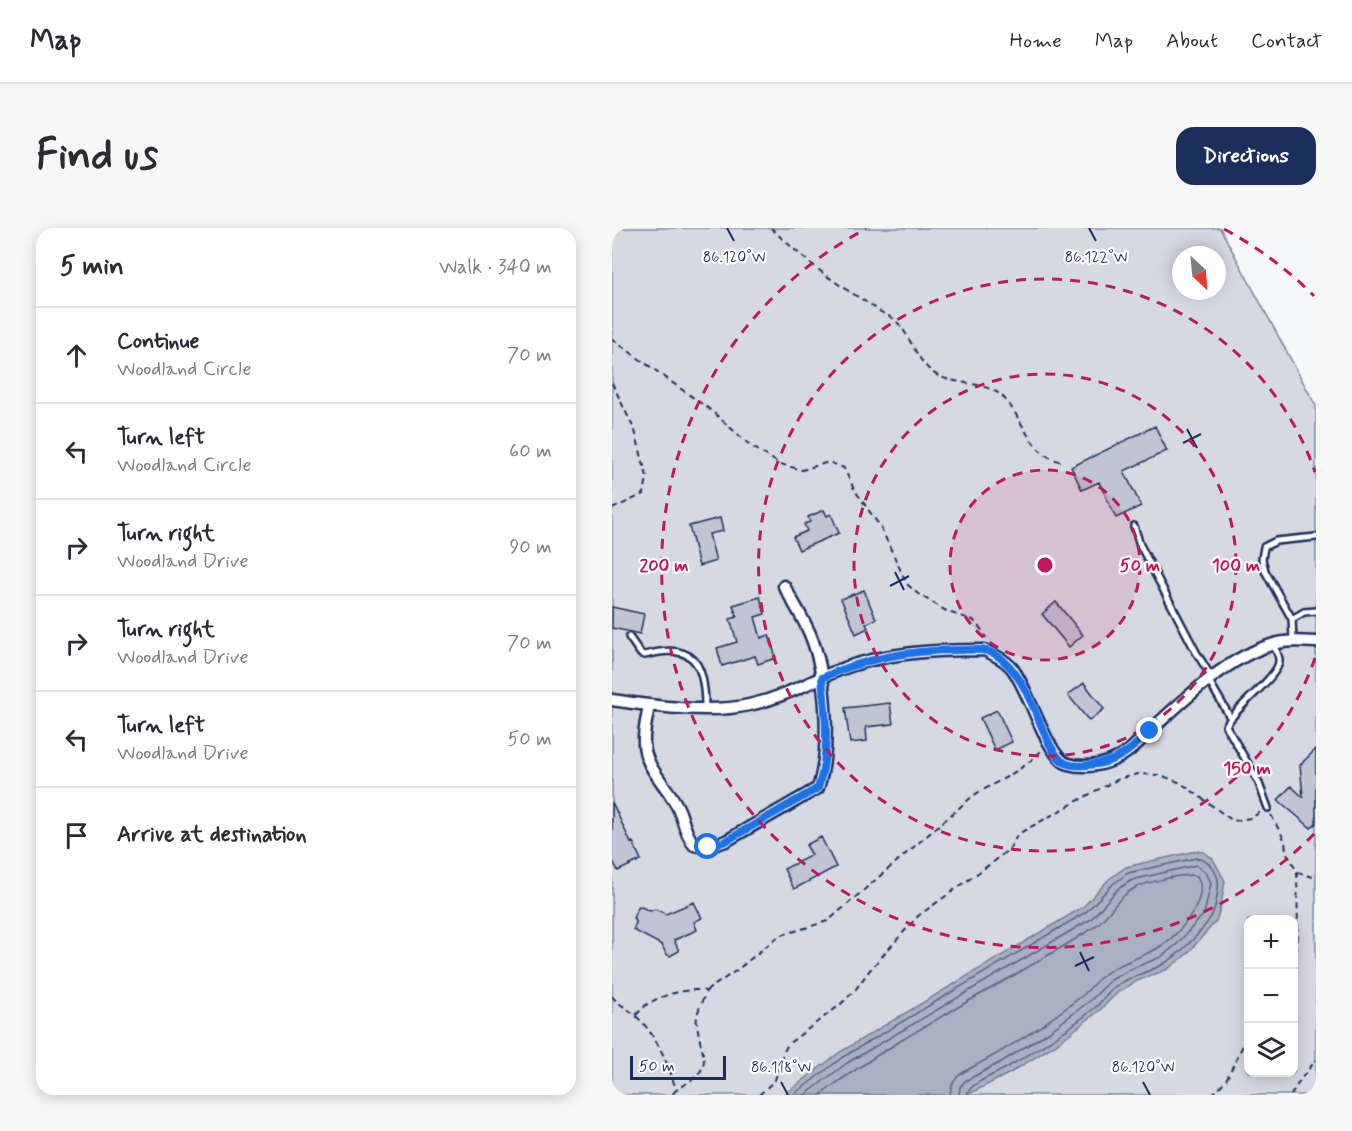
<!DOCTYPE html>
<meta charset="utf-8">
<style>
body{margin:0;font-family:Mynerve,sans-serif;background:#f7f7f7;color:#2b2b33}
.controls{position:absolute;right:18px;bottom:18px;display:grid;overflow:hidden;border-radius:12px;box-shadow:0 3px 15px #0003}
.controls button{width:54px;height:54px;display:grid;place-items:center;padding:0;border:0;border-bottom:2px solid #e1e1e2;background:#fff;color:#2b2b33;font:30px sans-serif}
.compass{position:absolute;left:560px;top:18px;width:54px;height:54px;border-radius:50%;background:#fff;box-shadow:0 3px 15px #0003;rotate:154deg}
.scale{position:absolute;left:18px;bottom:15px;width:96px;box-sizing:border-box;padding-left:6px;border:3px solid #1b2f5e;border-top:0;font-size:16px;line-height:21px;white-space:nowrap;color:#1b2f5e;-webkit-text-stroke:4px #fff;paint-order:stroke}
.stop{position:absolute;width:18px;height:18px;margin:-14px;border:4px solid #1a73e8;border-radius:50%;background:#fff}
.stop.end{background:#1a73e8;border-color:#fff;box-shadow:0 2px 6px #0008}
.list{margin:0;padding:0;list-style:none}
h2{display:flex;justify-content:space-between;align-items:center;height:78px;margin:0;padding:0 24px;font-size:26px}
h2 small{font-size:20px;font-weight:400;color:#7c7c81}
.list li{display:grid;grid-template-columns:39px 1fr auto;gap:18px;align-items:center;box-sizing:border-box;height:96px;padding:0 24px;border-top:2px solid #e1e1e2}
.list b{display:block;font-size:22px;white-space:nowrap}
.list p{margin:0;font-size:20px;white-space:nowrap;color:#7c7c81}
.list em{font-size:20px;font-style:normal;color:#7c7c81}
.icon{flex:none;width:33px;height:33px;fill:none;stroke:currentColor;stroke-width:2;stroke-linecap:round;stroke-linejoin:round}
.map{position:relative;flex:none;width:704px;height:867px;overflow:hidden;border-radius:18px}
header{display:flex;align-items:center;gap:36px;box-sizing:border-box;height:84px;padding:0 30px;background:#fff;border-bottom:2px solid #e1e1e2}
header strong{font-size:28px}
nav{display:flex;gap:33px;margin-inline-start:auto;font-size:21px}
.intro{display:flex;align-items:center;justify-content:space-between;box-sizing:border-box;height:144px;padding:0 36px}
h1{margin:0;font-size:42px}
.button{padding:15px 27px;border-radius:18px;background:#1b2f5e;color:#fff;font-size:21px;font-weight:700}
main{display:flex;gap:36px;padding:0 36px}
aside{flex:1;background:#fff;border-radius:18px;box-shadow:0 3px 15px #0003}
.map>svg:first-child{display:block}
.green{fill:#d6d9e2;stroke:#7884a0;stroke-width:1.5;fill-rule:evenodd}
.water{fill:#a9b0c1;stroke:#707c99;stroke-width:1.5}
.lines{fill:none;stroke-linecap:round;stroke-linejoin:round}
.shore{stroke:#546386;stroke-width:1.5}
.building{fill:#c0c4d3;stroke:#1b2f5e;stroke-width:1.5}
.lane-casing{stroke:#1b2f5e;stroke-width:10}
.street-casing{stroke:#1b2f5e;stroke-width:15}
.path{stroke:#1b2f5e;stroke-width:2;stroke-dasharray:6 4.5;stroke-linecap:butt}
.lane{stroke:#fff;stroke-width:5}
.street{stroke:#fff;stroke-width:10}
.route{stroke:#1a73e8;stroke-width:8}
.ticks{fill:none;stroke:#1b2f5e;stroke-width:2}
.ring{fill:none;stroke:#c2185b;stroke-width:3;stroke-dasharray:10 8}
.ticks-label{font-size:15px;text-anchor:middle;fill:#1b2f5e;stroke:#fff;stroke-width:4.5;stroke-linejoin:round;paint-order:stroke}
.centre{fill:#c2185b;stroke:#fff;stroke-width:3}
.ring-label{font-size:18px;text-anchor:middle;font-weight:bold;fill:#c2185b;stroke:#fff;stroke-width:4.5;stroke-linejoin:round;paint-order:stroke}
</style>
<header>
<strong>Map</strong>
<nav><a>Home</a><a>Map</a><a>About</a><a>Contact</a></nav>
</header>
<div class="intro"><h1>Find us</h1><a class="button">Directions</a></div>
<main>
<aside>
<h2>5 min<small>Walk · 340 m</small></h2>
<ul class="list">
<li><svg class="icon" aria-label="ahead" viewBox="0 0 24 24"><path d="M12 20V5M6 11l6-6 6 6"/></svg><div><b>Continue</b><p>Woodland Circle</p></div><em>70 m</em></li>
<li><svg class="icon" aria-label="left" viewBox="0 0 24 24"><path d="M17 20v-9H6M10 6l-5 5 5 5"/></svg><div><b>Turn left</b><p>Woodland Circle</p></div><em>60 m</em></li>
<li><svg class="icon" aria-label="right" viewBox="0 0 24 24"><path d="M7 20v-9h11M14 6l5 5-5 5"/></svg><div><b>Turn right</b><p>Woodland Drive</p></div><em>90 m</em></li>
<li><svg class="icon" aria-label="right" viewBox="0 0 24 24"><path d="M7 20v-9h11M14 6l5 5-5 5"/></svg><div><b>Turn right</b><p>Woodland Drive</p></div><em>70 m</em></li>
<li><svg class="icon" aria-label="left" viewBox="0 0 24 24"><path d="M17 20v-9H6M10 6l-5 5 5 5"/></svg><div><b>Turn left</b><p>Woodland Drive</p></div><em>50 m</em></li>
<li><svg class="icon" aria-label="arrive" viewBox="0 0 24 24"><path d="M6 21V4h12l-3 4 3 4H6"/></svg><div><b>Arrive at destination</b></div></li>
</ul>
</aside>
<div class="map">
<svg width="704" height="867" viewBox="0 0 704 867">
<rect width="100%" height="100%" fill="#f6f7f9"/>
<filter id="ink" filterUnits="userSpaceOnUse"><feTurbulence type="fractalNoise" baseFrequency=".0167" numOctaves="2"/><feDisplacementMap in="SourceGraphic" scale="12" xChannelSelector="R" yChannelSelector="G"/><feConvolveMatrix kernelMatrix="1 2 1 2 8 2 1 2 1" color-interpolation-filters="sRGB"/></filter>
<g filter="url(#ink)">
<!-- green -->
<path class="green" d="M0,0H608L704,178V867H0ZM569,27H605V63H569ZM636,692H682V844H636Z"/>
<!-- water -->
<path class="water" d="M584,623L592,624L601,631L613,653L609,677L604,693L575,726L556,741L525,753L506,764L488,782L446,815L398,845L355,867H172L228,824L471,679L497,651L514,639Z"/>
<g class="lines">
<!-- shore -->
<path class="shore" d="M181,867L231,829L474,684L501,656L516,645L584,630C597,631 608,647 606,659C605,669 604,681 598,690C590,704 567,727 553,735C539,744 520,747 504,758C496,763 491,772 485,778C458,801 425,822 394,840C384,846 356,856 355,867
M193,867L235,835L479,691L506,661L520,652L584,637L594,644L599,655L592,686L565,716L549,729L519,741L499,752L479,772L438,803L391,833L353,853L348,859L347,867
M208,867C288,807 379,763 465,710C472,705 481,701 487,695C499,684 508,667 523,660C535,654 573,645 585,648C599,672 565,710 544,721C528,730 510,734 494,745C485,751 479,760 471,767C436,795 399,819 359,840C347,846 339,852 338,867"/>
</g>
<!-- building -->
<path class="building" d="M543,198L555,223L512,243L529,278L504,290L487,254L470,262L459,239Z
M212,282L215,288L219,286L227,305L187,322L181,309L195,303L192,296L198,294L196,289Z
M108,290L111,303L97,306L104,333L87,338L77,298Z
M252,362L264,391L254,396L256,400L244,406L229,371Z
M148,369L153,386L143,389L149,410L157,407L164,430L146,436L143,428L110,438L105,420L125,414L118,391L125,389L121,377Z
M444,374L471,407L457,419L430,386Z
M0,379L32,386L28,406L0,400Z
M472,455L492,481L477,493L456,467Z
M278,475L281,496L254,499L255,513L238,515L233,480Z
M385,482L400,514L383,522L368,490Z
M704,521V595L699,600L666,572L679,558L691,569L688,537Z
M0,574L19,615L21,614L29,632L6,643L0,631Z
M209,609L224,639L182,661L172,641L200,627L194,617Z
M82,674L90,690L82,694L85,702L62,712L67,723L58,728L54,726L50,717L21,702L24,695L21,690L27,678L38,683L43,681L54,686Z"/>
<g class="lines">
<defs>
<path id="lane" d="M522,298L528,317L584,424L600,450
M680,391L653,343L650,331L652,319L664,313L704,309
M17,409L29,426L33,427C81,414 93,434 93,480
M681,412L680,391L692,384L704,383
M597,453L618,489
M656,580L646,553L614,498C622,480 665,450 667,434C668,428 663,421 661,416"/>
<path id="street" d="M0,472C41,478 97,486 137,477C170,470 197,454 227,442C274,424 323,422 372,422C381,426 392,431 399,439C416,458 435,530 456,536C469,540 488,538 501,532C517,526 528,512 540,501C573,471 615,430 659,417C673,412 689,413 704,414
M37,478C35,490 31,504 32,516C33,541 58,560 67,582C73,597 72,603 82,617L96,619L114,613L206,560C219,520 215,446 198,406C191,390 181,374 172,358"/>
</defs>
<!-- lane casing -->
<use href="#lane" class="lane-casing"/>
<!-- street casing -->
<use href="#street" class="street-casing"/>
<!-- path -->
<path class="path" d="M159,0C181,21 204,41 229,58C242,67 255,74 267,83C272,86 279,88 283,92C298,106 303,130 320,144C340,159 374,151 392,170C413,193 417,227 451,234
M0,111L101,184L139,218L168,236L190,242L217,234L232,240L242,261L269,300L295,356L306,366L336,384L361,392L369,401L374,410
M0,155L23,203L35,249L32,266L0,281
M659,587L673,613L674,623L685,644L686,707L684,732L682,737
M685,644L704,650
M94,763L125,742L167,708L216,693L362,567C386,553 410,543 429,523
M0,768C6,777 18,781 25,789C45,808 57,837 64,862L60,867
M24,787C27,784 31,780 34,777C49,767 77,759 94,763C91,773 83,786 85,795C89,833 106,838 64,862
M147,867L163,852L171,825L176,816L228,777L244,761L257,743L306,688L384,632L398,620L406,606L487,561L507,551L526,546L548,547L569,555L621,593L638,590L649,584
M600,867L614,852L636,807
M679,867L688,852L704,832"/>
<!-- lane -->
<use href="#lane" class="lane"/>
<!-- street -->
<use href="#street" class="street"/>
</g>
</g>
<g class="lines" filter="url(#ink)">
<!-- route -->
<path class="route" d="M96,619L114,613L206,560C218,525 214,487 210,450C253,430 300,422 347,422C360,422 372,420 383,426C410,443 420,478 433,506C437,515 441,526 450,533C456,538 468,538 476,537C505,535 518,523 538,503"/>
</g>
<!-- ticks -->
<path class="ticks" d="M115,0L122,13M477,0L484,13M575,201L585,220M571,215L589,206M283,344L292,362M278,358L297,348M468,724L477,743M463,738L482,729M169,854L176,867M531,854L538,867"/>
<!-- distance rings -->
<circle cx="433" cy="337" r="95" fill="#c2185b" fill-opacity=".12"/>
<g class="ring">
<circle cx="433" cy="337" r="95"/>
<circle cx="433" cy="337" r="191"/>
<path d="M703 430A286 286 0 1 1 703 244"/>
<path d="M702 606A381 381 0 1 1 254 1M612 1A381 381 0 0 1 702 68"/>
</g>
<g class="ticks-label">
<text x="122" y="34">86.120°W</text>
<text x="484" y="34">86.122°W</text>
<text x="169" y="844">86.118°W</text>
<text x="531" y="844">86.120°W</text>
</g>
<circle cx="433" cy="337" r="9" class="centre"/>
<g class="ring-label">
<text x="528" y="343">50 m</text>
<text x="624" y="343">100 m</text>
<text x="52" y="343">200 m</text>
<text x="635" y="546">150 m</text>
</g>
</svg>
<div class="controls">
<button>+</button>
<button>−</button>
<button><svg class="icon" aria-label="layers" viewBox="0 0 24 24"><path d="M12 4l9 5-9 5-9-5zM3 14l9 5 9-5"/></svg></button>
</div>
<svg class="compass" viewBox="-18 -18 36 36"><path d="M0-13l5 13h-10z" fill="#e53935"/><path d="M0 13l5-13h-10z" fill="#7c7c81"/></svg>
<div class="scale">50 m</div>
<div class="stop" style="left:96px;top:619px"></div>
<div class="stop end" style="left:538px;top:503px"></div>
</div>
</main>
